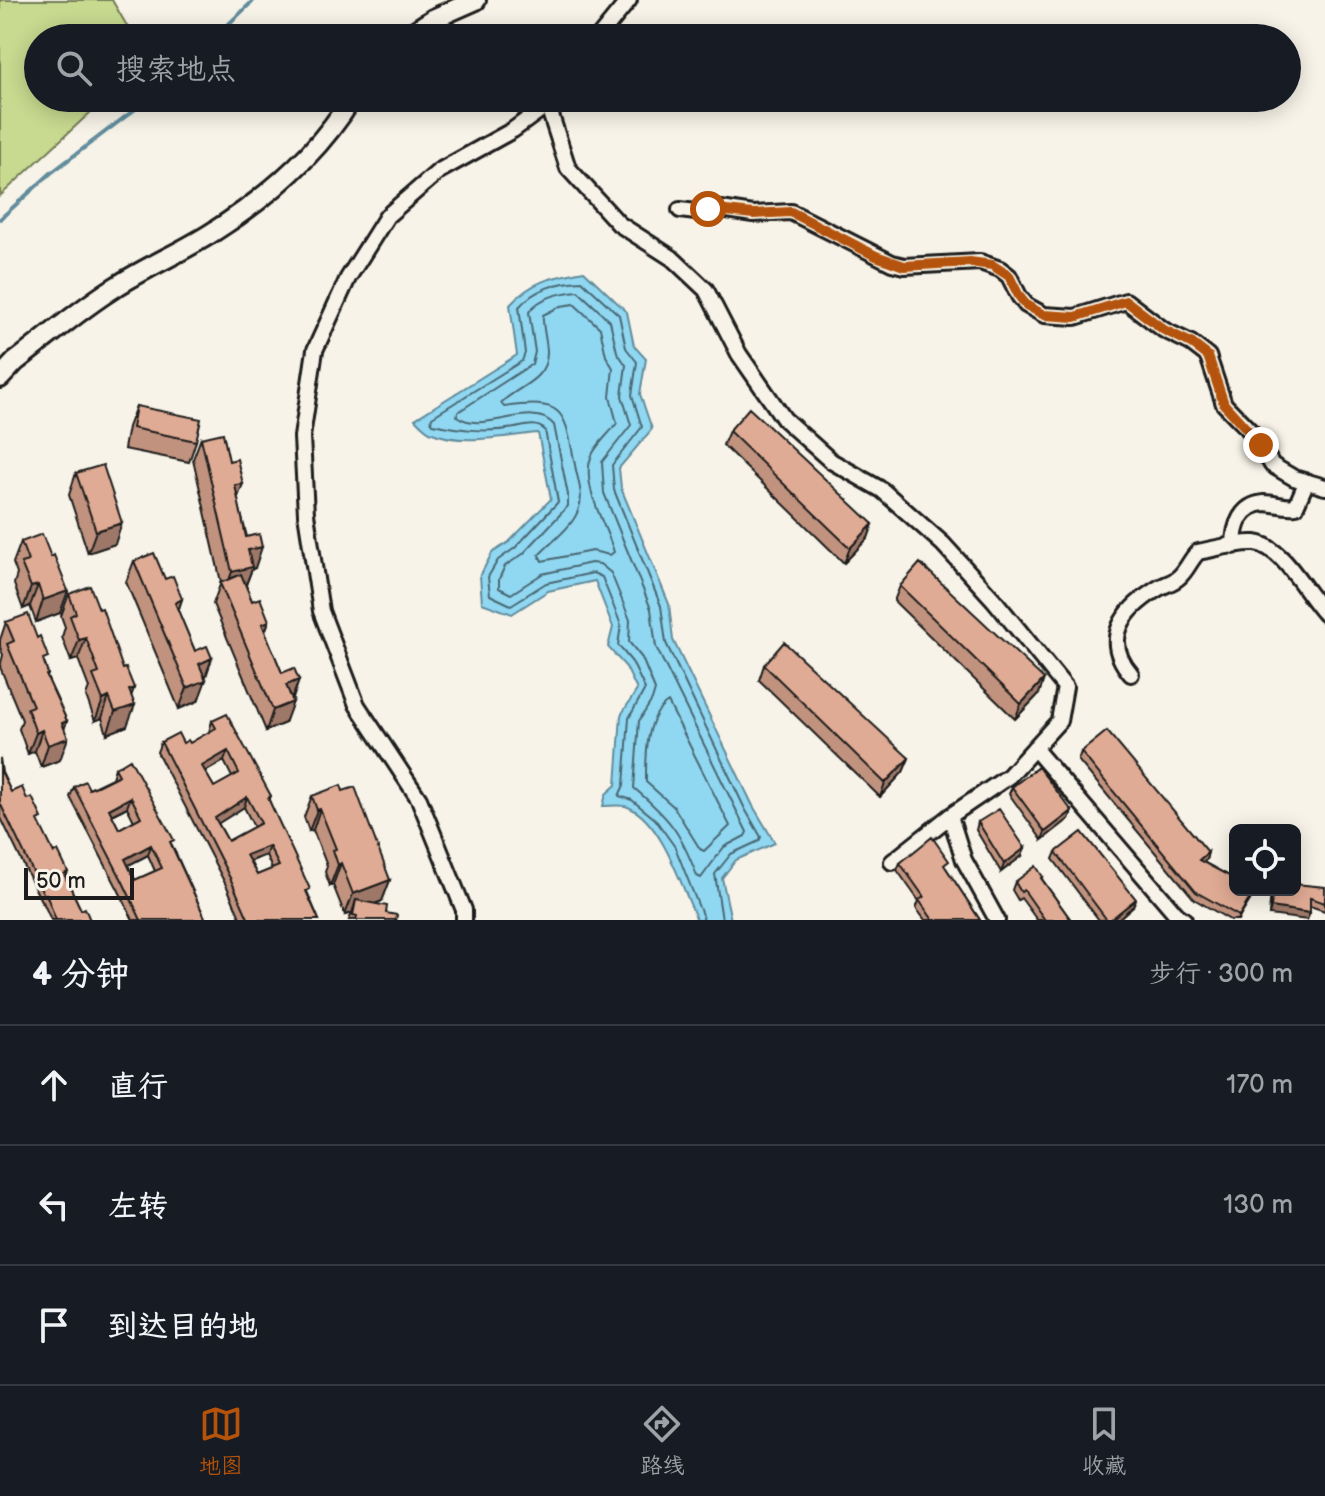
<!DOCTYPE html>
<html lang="zh">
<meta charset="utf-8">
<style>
body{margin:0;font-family:"Balsamiq Sans","LXGW WenKai TC",sans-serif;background:#242831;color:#f1f3f6}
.controls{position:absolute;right:24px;bottom:24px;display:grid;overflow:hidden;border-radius:12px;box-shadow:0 4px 20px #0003}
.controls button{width:72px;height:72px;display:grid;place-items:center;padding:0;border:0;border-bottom:2px solid #363941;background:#171b24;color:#f1f3f6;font:40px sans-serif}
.scale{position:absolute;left:24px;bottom:20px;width:110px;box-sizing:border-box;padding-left:8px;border:4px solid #1c1c1c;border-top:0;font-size:22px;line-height:28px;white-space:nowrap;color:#1c1c1c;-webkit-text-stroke:6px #f7f3e8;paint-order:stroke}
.stop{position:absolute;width:24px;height:24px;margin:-18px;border:6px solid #b45309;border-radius:50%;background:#fff}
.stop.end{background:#b45309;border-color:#fff;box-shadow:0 2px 8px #0008}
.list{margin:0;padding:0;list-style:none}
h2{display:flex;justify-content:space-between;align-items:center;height:104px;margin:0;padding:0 32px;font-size:34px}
h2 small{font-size:26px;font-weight:400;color:#9ea1a6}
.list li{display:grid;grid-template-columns:52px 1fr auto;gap:24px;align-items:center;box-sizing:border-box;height:120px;padding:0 32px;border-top:2px solid #363941}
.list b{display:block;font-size:30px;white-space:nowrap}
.list em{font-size:26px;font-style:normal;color:#9ea1a6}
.icon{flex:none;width:44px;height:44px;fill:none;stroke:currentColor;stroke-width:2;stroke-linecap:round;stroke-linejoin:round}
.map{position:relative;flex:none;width:1325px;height:920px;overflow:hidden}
.search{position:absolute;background:#171b24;box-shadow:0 4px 20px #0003;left:24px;right:24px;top:24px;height:88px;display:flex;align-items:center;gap:20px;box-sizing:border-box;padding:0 28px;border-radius:44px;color:#9ea1a6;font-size:30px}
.sheet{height:464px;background:#171b24}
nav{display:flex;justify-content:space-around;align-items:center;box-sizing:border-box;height:112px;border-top:2px solid #363941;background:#171b24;font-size:22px;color:#9ea1a6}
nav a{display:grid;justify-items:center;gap:4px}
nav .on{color:#b45309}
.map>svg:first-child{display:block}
.green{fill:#c7da8f;stroke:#727b56;stroke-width:2}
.water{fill:#90d7f2;stroke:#628c9c;stroke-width:2}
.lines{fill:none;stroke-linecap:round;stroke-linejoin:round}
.shore{stroke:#4a6772;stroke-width:2}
.stream{stroke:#628c9c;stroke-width:4}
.minor-casing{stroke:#1c1c1c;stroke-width:20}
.tertiary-casing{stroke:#1c1c1c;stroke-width:24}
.minor{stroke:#f7f3e8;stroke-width:14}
.tertiary{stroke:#f7f3e8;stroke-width:18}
.wall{fill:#c1937f;stroke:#1c1c1c;stroke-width:2;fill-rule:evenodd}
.shaded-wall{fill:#9d7868;stroke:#1c1c1c;stroke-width:2}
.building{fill:#e0ab94;stroke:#1c1c1c;stroke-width:2;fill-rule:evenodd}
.route{stroke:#b45309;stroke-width:10}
</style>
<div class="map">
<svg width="1325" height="920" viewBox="0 0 1325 920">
<rect width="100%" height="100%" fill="#f7f3e8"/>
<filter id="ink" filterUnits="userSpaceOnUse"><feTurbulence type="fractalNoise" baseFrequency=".0125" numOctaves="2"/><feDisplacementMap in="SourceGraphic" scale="16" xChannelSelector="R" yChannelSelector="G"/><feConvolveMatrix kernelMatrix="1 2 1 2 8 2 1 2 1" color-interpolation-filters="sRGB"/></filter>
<g filter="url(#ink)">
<!-- green -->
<path class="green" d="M0,0H112L134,38H38V98H106L0,196Z"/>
<!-- water -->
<path class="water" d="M584,271L627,312L634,346L646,359L640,394L652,429L619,468L621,488L669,604L673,640L753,806L775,843L736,860L722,878L731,920H697C682,888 663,822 628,807C622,804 610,806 603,806L606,794L616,785L621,715L637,690L626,667L608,647L613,627L595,581L548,591L512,614L482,603L480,576L492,553L509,542L551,499L538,433C506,436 460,446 430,432C424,429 419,423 415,419L517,355L510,305C531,281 553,277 584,271Z"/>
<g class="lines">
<!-- shore -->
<path class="shore" d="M578,291L610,321L617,352L626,365L622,396L631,425L602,462L604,493L651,609L656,647L747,832L745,836L724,847L701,878L697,876C680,831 670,819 634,788L639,721L652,700L655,690L642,658L629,642L630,620L611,573L600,564L591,563L542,574L511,594L499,588V579L505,566L523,554L568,506V495L554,425C533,399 482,436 457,416L458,412L532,364L535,352L529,312C539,297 561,293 578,291Z
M574,304L600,328L606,356L613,368L610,397L617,423C610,433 599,442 593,453C578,481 606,525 614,552L610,555L592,551L542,561L539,555C551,542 574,526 579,508C584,494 577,478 575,465C564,409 565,399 504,407L501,403C516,387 547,381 547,353C547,340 542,327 543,315L561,306Z
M668,702L730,826L704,851L700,849L674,807L646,782C646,757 645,717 668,702Z
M704,920L675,847L655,819L632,800L619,796L624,785L629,718L645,689L632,662L618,645L621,625L602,577L593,573L546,583L511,605L490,595L488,577L498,560L515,548L558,502L545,430C536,422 526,426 515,428C487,433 462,430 433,424L431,421L432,417L522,361L525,353L519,307C534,289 559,282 582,281L619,315L626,348L637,362L632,395L642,427L612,465L614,490L661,606L666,643L745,809L761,837L759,841L731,854L715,874L722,920"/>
<!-- stream -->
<path class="stream" d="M214,38L254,0
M0,219L51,173L150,98"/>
<defs>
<path id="minor" d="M598,38L629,0
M548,106L568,168L619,224L672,258L706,290L739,354L784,419L831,461L882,490L943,544L994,600L1065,687L1059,721L1009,776L950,816L892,862
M680,210L696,212L721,209L753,214L791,212L892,263L904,266L980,262L1000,269L1009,276L1019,296L1026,305L1044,315L1075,317L1126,301L1164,330L1191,343L1208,356L1224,404L1256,437L1272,465L1294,478L1325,487
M1234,546C1234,526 1241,505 1264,503C1275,503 1285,508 1296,506L1306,483
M1131,674C1101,639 1123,610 1157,589C1165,584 1173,583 1179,577C1187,570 1190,560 1198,552C1215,549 1237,542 1255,543C1283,546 1306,594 1325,614
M1034,748L1177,915L1184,920
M950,816L964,860L997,920
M464,920V910L419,799L357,705L321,611L306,514L302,437L315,350L348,278L387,216L439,171L513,130L551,102"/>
<path id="tertiary" d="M404,38L433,19L476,0
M0,378L15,362C48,337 81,308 117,286C148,266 182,252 213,232C268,197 318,154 352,98"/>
</defs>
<!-- minor casing -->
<use href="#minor" class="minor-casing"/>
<!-- tertiary casing -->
<use href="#tertiary" class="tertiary-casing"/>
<!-- minor -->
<use href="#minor" class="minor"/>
<!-- tertiary -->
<use href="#tertiary" class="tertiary"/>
</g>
<!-- wall -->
<path class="wall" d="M136,406L196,441L189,462L124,449L128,427Z
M729,431L873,524L868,538L844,563L723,445Z
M201,438L237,498L255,568L252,569L246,585L252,601L269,621L265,632L282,673L299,680L285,723L266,731L213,604L221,582L193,459Z
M76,473L115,544L88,553L69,495Z
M21,542L60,613L36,622L30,606L23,609L14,584L17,574L13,563Z
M134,561L165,579L182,599L178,611L195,651L212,658L198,701L179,709L126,582Z
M900,586L1039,694L1015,719L894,601Z
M69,594L123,669L134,688L131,696L127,726L107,734L102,718L95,721L86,696L89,688L78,659L71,661L62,637L65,627L61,616Z
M6,622L45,665L48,674L47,678L67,721L64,729L60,760L41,767L35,751L28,754L19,729L22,720L0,667L3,655L0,647V640Z
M764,665L909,758L903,772L880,797L759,680Z
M212,721L271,796L269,801L319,920H241L228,889L157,752L161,742L190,743L209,732ZM224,761L232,777L214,787L205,772ZM244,807L254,827L228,841L218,823ZM266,855L272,869L257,875L250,861Z
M1081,752L1208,852L1206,860L1203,862L1255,890L1252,897L1238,920H1230L1194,899L1078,760Z
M0,758L2,773L11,792L39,824L54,853L68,872L66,878L81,910L90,920H51L43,902L42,903L0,816Z
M115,768L172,845L206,920H133L119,891L70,797L74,787L89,789L112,778ZM127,807L134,821L119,829L112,815ZM148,855L155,871L135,880L128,865Z
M1012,787L1072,811L1069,819L1042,840L1009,794Z
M343,791L390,880L382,901L375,904L386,913L396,920H349L352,913L345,915L333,885L330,886L325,872L327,866L313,830L309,831L304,817L312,796Z
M978,822L1022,856L1001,872L976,830Z
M1056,852L1133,906L1117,920H1099L1053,859Z
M900,863L946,868L980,920H925L916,908L919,901L897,870Z
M1043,877L1042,879L1071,920H1037L1021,898L1018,900L1012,890L1015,882Z
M1325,887V911L1310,906L1269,915L1271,890H1295Z"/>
<!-- shaded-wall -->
<path class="shaded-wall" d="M243,484L235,505V485Z
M122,523L115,544L88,553L96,531Z
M873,524L868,538L844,563L850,548Z
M262,547L255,568L252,569L244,589L224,593L232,572L248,550Z
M38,585L30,606L23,609L31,587Z
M68,591L60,613L36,622L43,600Z
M182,599L175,621V603Z
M269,621L261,642L262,624Z
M86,638L78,659L71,661L79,640Z
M212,658L204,680L199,664Z
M1044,679L1039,694L1015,719L1021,704Z
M206,680L198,701L179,709L187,688Z
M299,680L291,701L286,685Z
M134,688L127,708L135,705L127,726L107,734L115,712L129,690Z
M109,697L102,718L95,721L103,700Z
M293,702L285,723L266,731L273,710Z
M67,721L60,741L68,738L60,760L41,767L48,745L62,723Z
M42,730L35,751L28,754L36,733Z
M228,751L224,761L199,775L202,766Z
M909,758L903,772L880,797L885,783Z
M131,797L127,807L105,818L109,809Z
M247,797L244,807L211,828L215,818Z
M320,809L313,830L309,831L317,810Z
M1072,811L1069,819L1042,840L1045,832Z
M151,845L148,855L121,869L125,859Z
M269,846L266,855L242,864L246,855Z
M1025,848L1022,856L1001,872L1004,864Z
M1208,852L1206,860L1197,867L1199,860Z
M341,863L333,885L330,886L338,865Z
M390,880L382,901L354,912L356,900L352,913L345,915L353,894Z
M1255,890L1252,897L1237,920L1239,916Z
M1136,899L1133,906L1117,920H1110Z
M1271,907L1310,913L1307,920L1269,915Z"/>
<!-- building -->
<path class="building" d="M136,406L201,419L196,441L132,428Z
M749,408L873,524L850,548L729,431Z
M223,433L229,461L237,459L243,484L235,485L246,537L259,534L262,547L248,550L252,567L232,572L201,438Z
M103,465L122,523L96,531L76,473Z
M42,534L51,557L54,555L68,591L43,600L38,585L31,587L21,563L28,561L21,542Z
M154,553L165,579L173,576L182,599L175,603L195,651L207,646L212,658L199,664L206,680L187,688L134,561Z
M920,563L1044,679L1021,704L900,586Z
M241,574L252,601L260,598L269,621L262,624L282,673L294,668L299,680L286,685L293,702L273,710L220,583Z
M90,586L99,609L102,608L123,669L126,668L134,688L129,690L135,705L115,712L109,697L103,700L93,675L99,673L86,638L79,640L70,616L76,613L69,594Z
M28,614L37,638L40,636L48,657L43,659L48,674L46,675L67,721L62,723L68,738L48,745L42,730L36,733L27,708L33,706L7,644L14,641L6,622Z
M784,642L909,758L885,783L764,665Z
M227,714L271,796L268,798L310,889L306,891L319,920H243L248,918L231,880L161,742L178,733L183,743L188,740L190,743L216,728L212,721ZM228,751L239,773L214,787L202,766ZM247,797L261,823L228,841L215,818ZM269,846L279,866L257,875L246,855Z
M1107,731L1208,852L1199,860L1235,879V890H1255L1239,916L1196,892L1081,752Z
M130,759L174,840L170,842L206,920H140H141L123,882L74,787L85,781L89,789L97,786L119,775L115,768ZM131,797L141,817L119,829L109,809ZM151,845L162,868L135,880L125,859Z
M1038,767L1072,811L1045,832L1012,787Z
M0,769L11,792L22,787L27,799L32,797L42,818L38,820L54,853L58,851L68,872L64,874L81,910L85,908L90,920H56L46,894L44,895L0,803Z
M341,785L343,791L355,787L390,880L353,894L341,863L338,865L333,850L336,849L320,809L317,810L312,796Z
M999,809L1025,848L1004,864L978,822Z
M1082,832L1136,899L1110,920H1107L1056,852Z
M932,837L949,861L944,865L980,920H933L919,900L924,897L900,863Z
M1036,866L1043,877L1041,878L1071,920H1045L1024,890L1021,892L1015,882Z
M1295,884L1325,887V903L1310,898V913L1271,907L1273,890H1295Z
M356,900L387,906L386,913L397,915L396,920H356L357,916L353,915Z"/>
</g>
<g class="lines" filter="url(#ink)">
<!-- route -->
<path class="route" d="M708,209L753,214L791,212L876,256L904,266L970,262L992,265L1009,276L1019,296L1026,305L1044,315L1075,317L1126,301L1164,330L1191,343L1208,356L1224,404L1261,445"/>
</g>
</svg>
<div class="controls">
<button><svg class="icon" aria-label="locate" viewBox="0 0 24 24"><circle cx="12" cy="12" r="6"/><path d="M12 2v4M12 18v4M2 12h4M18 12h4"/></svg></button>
</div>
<div class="scale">50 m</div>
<div class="stop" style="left:708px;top:209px"></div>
<div class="stop end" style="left:1261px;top:445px"></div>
<div class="search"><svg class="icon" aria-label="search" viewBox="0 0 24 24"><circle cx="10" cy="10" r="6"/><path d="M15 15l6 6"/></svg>搜索地点</div>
</div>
<section class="sheet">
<h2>4 分钟<small>步行 · 300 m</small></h2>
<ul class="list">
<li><svg class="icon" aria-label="ahead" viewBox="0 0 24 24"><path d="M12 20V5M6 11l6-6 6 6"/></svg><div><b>直行</b></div><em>170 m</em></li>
<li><svg class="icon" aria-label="left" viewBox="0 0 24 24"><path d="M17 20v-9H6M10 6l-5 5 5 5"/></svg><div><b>左转</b></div><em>130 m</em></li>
<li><svg class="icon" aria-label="arrive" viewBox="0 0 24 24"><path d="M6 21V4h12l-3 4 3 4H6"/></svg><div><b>到达目的地</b></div></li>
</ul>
</section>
<nav>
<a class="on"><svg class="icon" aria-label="map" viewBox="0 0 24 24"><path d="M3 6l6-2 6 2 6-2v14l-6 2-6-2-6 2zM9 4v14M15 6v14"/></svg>地图</a>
<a><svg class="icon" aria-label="directions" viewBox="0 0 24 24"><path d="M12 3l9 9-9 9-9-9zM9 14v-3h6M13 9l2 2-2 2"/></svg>路线</a>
<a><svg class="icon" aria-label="saved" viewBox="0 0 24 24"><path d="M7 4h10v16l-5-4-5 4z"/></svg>收藏</a>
</nav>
